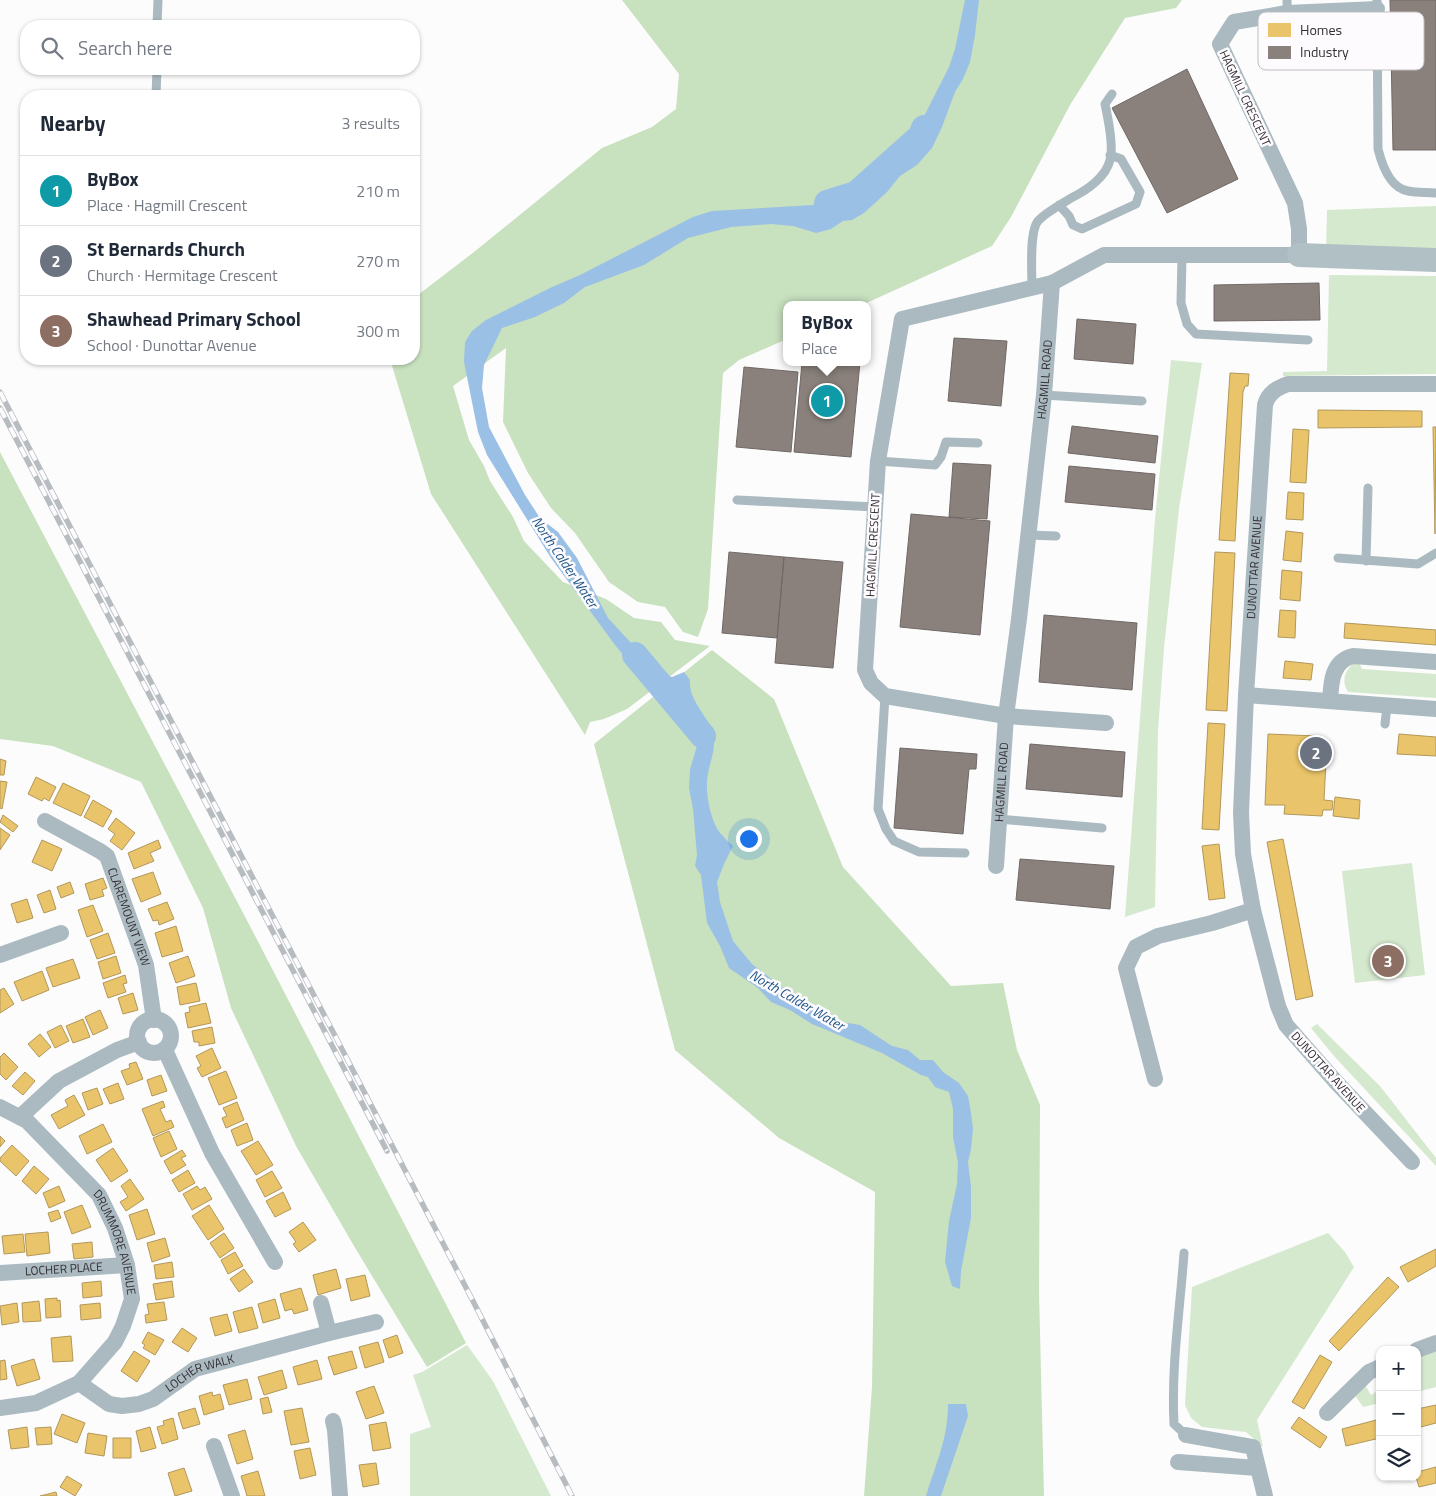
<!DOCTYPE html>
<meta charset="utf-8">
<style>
body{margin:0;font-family:"Titillium Web",sans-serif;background:#f2f2f3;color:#1f2937}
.controls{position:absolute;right:15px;bottom:15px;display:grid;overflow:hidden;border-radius:10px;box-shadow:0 1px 4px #0004}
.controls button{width:45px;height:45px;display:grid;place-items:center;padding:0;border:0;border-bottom:1px solid #e0e1e3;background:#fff;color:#1f2937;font:25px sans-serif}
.you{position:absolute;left:748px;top:838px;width:18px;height:18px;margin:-12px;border:4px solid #fff;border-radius:50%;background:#1a73e8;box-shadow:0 0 0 8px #1a73e833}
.badge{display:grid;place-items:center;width:32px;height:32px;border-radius:50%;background:#111827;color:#fff;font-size:16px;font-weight:700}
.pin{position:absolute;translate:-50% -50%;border:2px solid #fff;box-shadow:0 1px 5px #0006}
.popup{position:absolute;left:783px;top:301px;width:88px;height:65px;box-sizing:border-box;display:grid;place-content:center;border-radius:10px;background:#fff;filter:drop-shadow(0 1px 4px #0005);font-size:16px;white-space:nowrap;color:#747a83}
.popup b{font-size:19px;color:#1f2937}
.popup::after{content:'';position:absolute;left:50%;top:100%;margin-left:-10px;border:10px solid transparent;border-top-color:#fff}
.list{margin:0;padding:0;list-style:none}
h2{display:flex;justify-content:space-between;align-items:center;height:65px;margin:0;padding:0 20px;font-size:21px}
h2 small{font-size:16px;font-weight:400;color:#747a83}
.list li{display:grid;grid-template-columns:32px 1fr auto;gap:15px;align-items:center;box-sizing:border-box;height:70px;padding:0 20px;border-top:1px solid #e0e1e3}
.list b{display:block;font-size:19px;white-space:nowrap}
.list p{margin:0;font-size:16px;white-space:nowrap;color:#747a83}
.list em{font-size:16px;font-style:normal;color:#747a83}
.icon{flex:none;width:28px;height:28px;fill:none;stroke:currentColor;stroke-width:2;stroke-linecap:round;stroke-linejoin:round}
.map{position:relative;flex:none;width:1436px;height:1496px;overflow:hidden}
.search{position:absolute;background:#fff;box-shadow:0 1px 4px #0004;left:20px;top:20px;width:400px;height:55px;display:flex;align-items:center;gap:12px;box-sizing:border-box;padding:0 18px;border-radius:20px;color:#747a83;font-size:19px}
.panel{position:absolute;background:#fff;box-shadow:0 1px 4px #0004;left:20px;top:90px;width:400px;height:275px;border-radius:20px}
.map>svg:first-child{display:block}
.green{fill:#d5e9ce}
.forest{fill:#c8e1bf}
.water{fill:#9bc0e6}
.homes{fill:#e9c46a;stroke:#b2975a}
.industry{fill:#8a817c;stroke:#706866}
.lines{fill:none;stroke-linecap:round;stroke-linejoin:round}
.river{stroke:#9bc0e6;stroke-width:26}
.lane{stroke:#aabac0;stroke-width:9}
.street{stroke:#aabac0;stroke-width:16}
.secondary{stroke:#b0c0c5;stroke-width:24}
.rail-casing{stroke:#b6bcc0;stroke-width:5.5}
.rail{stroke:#fdfbfd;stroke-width:4;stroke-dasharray:11;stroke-linecap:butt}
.labels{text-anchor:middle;stroke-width:5;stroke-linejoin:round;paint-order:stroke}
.street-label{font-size:12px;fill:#322e33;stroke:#fdfbfd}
.water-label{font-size:14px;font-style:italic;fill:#1e5589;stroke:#fdfbfd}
.key{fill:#fdfbfd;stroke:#c0bec0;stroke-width:1}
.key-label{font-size:14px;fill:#322e33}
</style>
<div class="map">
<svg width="1436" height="1496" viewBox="0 0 1436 1496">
<rect width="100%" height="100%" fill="#fcfcfc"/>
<!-- green -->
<path class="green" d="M1436,206V252L1326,250L1327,210Z
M1329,275L1436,276V374L1283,376V372L1327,371Z
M1171,360L1202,363L1179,509L1164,648L1158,731L1155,907L1125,917L1155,519Z
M1358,660L1362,669L1436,674V698L1348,692C1340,679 1346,668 1358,660Z
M1412,863L1425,975L1355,983L1342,871Z
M1317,1024L1380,1086L1436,1158V1166L1334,1056L1311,1028Z
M1328,1233L1345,1252L1354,1267L1257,1420L1263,1447L1246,1432L1202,1427L1191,1418L1185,1405L1192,1287Z
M467,1345L493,1381L551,1496H410V1434L431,1427L413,1375L422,1372Z
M1436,1346V1387L1417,1392V1354Z
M1365,1385L1371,1395L1380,1389V1403L1363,1407L1354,1394Z"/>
<!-- forest -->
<path class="forest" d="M622,0H1182L1176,8L1125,18L1070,105L1011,217L992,246L862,305H787V339L739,360L723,373L708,609L698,637L683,632L665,607L638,602L609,582L575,533L551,508L528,473L503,422L506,348L453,386L469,440L484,466L490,481L513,517L524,541L563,582L606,599L634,618L661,622L675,640L710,646L627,709L604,719L590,722L585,735L431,494L390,359H414V298L474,252L602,148L652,127L676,109L679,74Z
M0,452L251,928L466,1343L427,1367L354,1246L296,1146L231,1008L203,908L141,782L53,746L0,739Z
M712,650L774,699L843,867L951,986L1003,983L1017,1050L1040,1105L1039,1292L1044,1496H864L872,1387L875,1192L779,1138L675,1050L594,744Z"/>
<!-- water -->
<path class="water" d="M965,0H979L975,35L970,62L963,79L955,92L942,127L932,148L917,165L900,176L887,192L864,213L852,220L843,221L831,229L816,233L793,226L771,224L731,227L688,238L644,265L585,287L564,303L535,317L502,328L484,365L482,388L489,427L525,495L540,518L558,532L577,558L608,618L658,672L672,677L684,672L690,680C688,702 711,717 714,739C715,754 708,766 707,781C706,796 711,824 722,835C725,839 729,842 733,846L724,864L717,882L720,902L733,941L752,964L791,994L818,1011L842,1022L860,1025L892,1046L908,1050L920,1060H933L943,1072L959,1083L968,1096L971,1113L973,1129L971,1149L968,1162L971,1187V1218L961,1271L960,1289L952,1286L945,1262L949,1221L957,1184L958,1163L953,1137V1109L949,1092L935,1087L928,1077L921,1075L882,1053L812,1024L790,1010L771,1002L758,988L729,968L720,946L707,923L701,875L695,866L697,855L693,809L689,788L690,769L697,746L686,724L678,697L673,689L641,676L615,645L551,558L487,455L478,432L464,362L465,342L472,331L486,320L550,288L580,275L693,217L712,211L813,205L875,186L892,167L915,134L949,67L955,49Z
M948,1404H966L968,1416L941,1496H926C936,1463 948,1439 948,1404Z"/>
<!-- homes -->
<path class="homes" d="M1230,373L1249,374L1248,386H1245L1243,392L1235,541L1219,540Z
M1318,410L1422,411V427L1318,428Z
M1433,427H1436L1435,534Z
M1293,429L1309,430L1306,483L1290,482Z
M1288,492L1304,493L1303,520L1286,519Z
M1286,531L1303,533L1301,562L1283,560Z
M1215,552L1235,553L1227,711L1206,710Z
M1282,570L1302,572L1300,601L1280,599Z
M1280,610L1296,611L1295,638L1278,637Z
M1345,623L1436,630V645L1344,638Z
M1285,661L1313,664L1311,680L1283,678Z
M1208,723L1225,724L1219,830L1202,829Z
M1268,734L1317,736L1316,761L1326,762L1324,800L1333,801L1332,810H1323L1322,816L1284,814L1285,805H1265Z
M1399,734L1436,737V756L1397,754Z
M0,759L6,761L4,775H0Z
M36,777L56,787L49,801L44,798L42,801L28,794Z
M0,781L7,782L2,809L0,808Z
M63,783L90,796L81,816L53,803Z
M1335,797L1360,800L1359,819L1333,816Z
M93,800L112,811L103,827L84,817Z
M3,815L18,826L13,832L0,822Z
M116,818L135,833L122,850L110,841L115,834L108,829Z
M0,828L10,835L0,850Z
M1283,839L1313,996L1296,1000L1267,842Z
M42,840L62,849L52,871L32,862Z
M158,840L161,848L150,853L154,861L134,869L128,853Z
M1219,844L1225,898L1209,900L1202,846Z
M153,872L161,894L141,902L132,879Z
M103,878L107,888L102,890L104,896L90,900L85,884Z
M70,882L74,893L61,898L57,887Z
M50,890L56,909L44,913L37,895Z
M27,899L33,918L17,923L11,904Z
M167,902L174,919L159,925L158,920L153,921L148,909Z
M93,905L103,931L87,937L78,910Z
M176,926L183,951L162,957L155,933Z
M108,933L115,953L97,959L90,940Z
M116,956L121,973L103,979L98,962Z
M188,956L195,976L176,983L169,963Z
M73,959L80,978L53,987L46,968Z
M42,971L49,990L22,1001L14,982Z
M125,975L127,983L123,984L126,992L108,998L103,983Z
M196,983L200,1001L180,1005L177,987Z
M4,988L14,1004L0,1013V990Z
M133,993L138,1010L123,1014L118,998Z
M206,1003L211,1023L188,1028L185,1013L190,1012L189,1007Z
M100,1010L108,1028L93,1035L85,1017Z
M83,1019L90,1037L73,1043L66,1026Z
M61,1025L69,1041L55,1048L47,1032Z
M212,1027L215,1043L199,1046V1042H194L192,1031Z
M40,1034L51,1047L39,1057L28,1044Z
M212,1048L221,1068L202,1077L197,1068L201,1066L196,1056Z
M4,1053L18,1067L6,1080L0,1074V1057Z
M136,1062L143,1079L127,1085L121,1071L130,1068L129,1064Z
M226,1071L237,1098L219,1105L208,1078Z
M25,1072L35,1081L23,1095L12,1086Z
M161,1075L167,1091L152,1096L147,1080Z
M118,1083L124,1099L110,1104L103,1089Z
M97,1088L103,1104L88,1110L82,1093Z
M74,1095L85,1115L59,1129L51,1115L68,1106L65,1100Z
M163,1101L165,1107L160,1109L166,1122L171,1120L174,1127L153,1136L142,1109Z
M237,1102L244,1120L226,1128L222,1118L227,1116L223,1108Z
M247,1123L253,1140L237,1146L231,1130Z
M103,1124L112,1142L87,1154L79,1136Z
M169,1131L177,1149L161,1157L153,1138Z
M0,1136L5,1141L0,1147Z
M258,1141L273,1165L256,1175L241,1151Z
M12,1145L29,1161L16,1176L0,1161V1158Z
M113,1148L128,1171L111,1182L96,1160Z
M182,1150L186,1156L181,1158L186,1165L171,1174L164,1161Z
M34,1166L49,1179L36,1194L22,1181Z
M188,1170L195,1183L179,1192L172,1180Z
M272,1171L282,1188L265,1197L256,1180Z
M130,1179L144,1199L126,1211L120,1202L128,1197L121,1186Z
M59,1186L65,1201L49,1208L43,1193Z
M197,1186L200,1190L205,1187L212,1199L192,1210L183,1194Z
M283,1192L291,1209L275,1217L266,1201Z
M82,1205L91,1227L72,1234L64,1212Z
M209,1205L224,1229L208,1240L192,1216Z
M147,1209L155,1234L137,1240L129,1215Z
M58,1210L61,1218L51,1222L48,1213Z
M303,1222L316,1240L299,1252L293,1244L296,1242L289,1232Z
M48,1232L50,1253L27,1256L25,1234Z
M224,1233L234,1248L220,1258L210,1243Z
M23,1234L25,1252L4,1254L2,1236Z
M165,1238L170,1256L152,1262L147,1243Z
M92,1242L93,1257L74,1259L72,1244Z
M1436,1249V1266L1408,1282L1400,1267Z
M235,1252L243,1266L228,1274L221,1260Z
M172,1262L174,1277L156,1279L154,1265Z
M244,1269L253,1282L239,1292L230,1279Z
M336,1269L341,1288L318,1295L313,1275Z
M365,1275L370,1296L351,1301L346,1279Z
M1388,1277L1399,1287L1339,1351L1329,1341Z
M101,1281L102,1296L83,1298L82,1283Z
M172,1281L174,1297L156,1300L153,1284Z
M301,1288L308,1310L294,1314L292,1309L285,1311L280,1294Z
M57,1298V1301L60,1300L61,1317L46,1318L45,1299Z
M275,1299L280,1318L263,1323L258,1304Z
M39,1301L41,1321L23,1322L22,1303Z
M164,1302L167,1320L146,1323L145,1315L149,1314L147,1304Z
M17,1303L19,1322L2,1325L0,1306Z
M100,1303L101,1318L81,1320L80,1305Z
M252,1307L258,1328L239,1333L233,1312Z
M227,1314L232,1331L215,1336L210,1318Z
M182,1328L197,1338L188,1352L172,1342Z
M148,1332L164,1340L155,1355L143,1348L145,1345L142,1343Z
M397,1335L403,1353L389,1358L383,1340Z
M71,1336L73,1361L53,1362L51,1338Z
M378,1342L384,1362L365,1368L359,1347Z
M134,1351L150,1361L137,1382L121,1371Z
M352,1351L357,1368L334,1375L328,1357Z
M1320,1355L1332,1362L1304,1409L1292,1402Z
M34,1359L40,1379L17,1386L11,1366Z
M5,1360L7,1379L0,1380V1361Z
M317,1360L322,1379L298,1385L293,1367Z
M282,1370L287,1388L264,1395L258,1377Z
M247,1379L252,1399L229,1405L223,1385Z
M374,1386L384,1413L366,1419L356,1392Z
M212,1392L213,1396L220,1394L224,1409L204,1415L199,1396Z
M268,1397L272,1412L263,1414L260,1399Z
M1436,1405V1423L1417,1428V1409Z
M195,1408L200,1424L183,1429L178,1413Z
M302,1408L309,1442L291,1445L284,1411Z
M62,1414L85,1423L77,1443L54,1434Z
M1299,1417L1327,1437L1320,1448L1291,1428Z
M173,1418L178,1439L162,1444L157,1427L164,1425L163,1421Z
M1380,1419V1438L1346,1446L1342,1429Z
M386,1422L391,1448L373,1451L369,1425Z
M27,1427L29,1447L11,1449L8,1430Z
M51,1427L52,1444L37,1445L35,1428Z
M150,1427L156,1448L141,1452L136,1431Z
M245,1430L253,1459L237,1464L228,1435Z
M88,1433L107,1436L104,1456L85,1453Z
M113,1438H131V1458H113Z
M310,1448L316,1475L300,1479L294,1451Z
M376,1463L379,1484L363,1487L359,1465Z
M1436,1467V1483L1419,1487L1416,1477L1417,1472Z
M184,1468L192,1491L175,1496L168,1473Z
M258,1471L265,1496H247L241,1476Z
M67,1476L82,1485L75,1496L60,1487Z
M56,1492L57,1496H40Z"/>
<!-- industry -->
<path class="industry" d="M1390,0H1436V150H1393Z
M1187,69L1238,179L1167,213L1112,108Z
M1319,283L1320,320L1214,321V285Z
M1077,319L1136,324L1133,364L1074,359Z
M954,338L1007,341L1001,406L948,401Z
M802,362H860L851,457L794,452Z
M744,367L798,372L791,452L736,447Z
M1072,426L1158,436L1155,463L1068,453Z
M953,463L991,465L987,519L949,517Z
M1069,466L1155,474L1152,510L1065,502Z
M911,514L990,521L980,635L900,627Z
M729,552L784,557L777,638L722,633Z
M784,557L843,562L833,668L775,663Z
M1044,615L1137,623L1132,690L1039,682Z
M1030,744L1125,752L1122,797L1026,789Z
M900,748L977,754L976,769H969L963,834L894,828Z
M1020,859L1114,866L1110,909L1016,900Z"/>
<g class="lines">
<!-- river -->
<path class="river" d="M827,203L856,194L921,136L924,128
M635,655L703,736"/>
<!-- lane -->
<path class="lane" d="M1287,0L1288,35
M1377,0L1378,149C1382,165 1390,188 1408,191C1417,193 1427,192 1436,193
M157,26L158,0
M156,96L157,69
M1059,205L1069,216L1073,225L1082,229L1136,204L1140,192L1121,159L1110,155
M1182,256L1181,303L1187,324L1196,334L1308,340
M1032,288C1032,273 1029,232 1038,221C1046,212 1063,203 1073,197C1087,190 1106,177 1110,160C1114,147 1108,118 1105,104L1112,94
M1044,395L1142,401
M878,461L935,465L941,457L946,442L978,443
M737,500L875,507
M1028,535L1056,536
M1338,558L1418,564L1436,553
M1366,561L1368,488
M885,696L878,809L886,829L894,841L919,852L965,853
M1385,724L1387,706
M999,819L1102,828
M1184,1253C1180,1310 1171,1366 1174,1424L1186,1435"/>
<!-- street -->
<g class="street">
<path d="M1052,283L902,319L878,461L865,670L871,683L885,696L1006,716L1106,723"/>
<path d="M1246,695L1436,709"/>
<path d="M1330,701C1331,682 1332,661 1353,656L1436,662"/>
<path id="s1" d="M45,821L100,851L107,856L146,965L154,1020"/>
<path id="s2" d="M996,866L1006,716L1019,619L1044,395L1052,283L1104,255H1299V229L1295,203L1220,44L1234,22L1287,13L1377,9"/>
<path d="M0,955L61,933"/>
<circle cx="154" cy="1036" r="17"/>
<path d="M165,1050L212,1153L275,1262"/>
<path d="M1155,1079L1126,968L1136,947L1158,936L1212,923L1253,910"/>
<path id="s3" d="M0,1107L27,1121L99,1195L115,1228L127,1265L132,1299L123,1326L115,1342L79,1383L36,1403L0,1408"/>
<path d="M20,1117L59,1081L117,1050L139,1042"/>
<path id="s4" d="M1412,1162L1336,1082L1286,1025L1278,1006L1253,910L1243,854L1241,813L1246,695L1265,405C1268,393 1277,388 1288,384H1436"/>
<path id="s5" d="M0,1273L127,1265"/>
<path d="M321,1303L329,1333"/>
<path d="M1417,1350L1436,1343"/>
<path id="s6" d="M79,1383L109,1404L122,1406L139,1404L153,1399L195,1369L329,1333L376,1322"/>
<path d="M1327,1413L1369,1372L1380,1367"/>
<path d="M333,1421L335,1430L340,1496"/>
<path d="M1186,1435L1253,1447L1265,1496"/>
<path d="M214,1446L232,1496"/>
<path d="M1178,1462L1257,1468"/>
</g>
<!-- secondary -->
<path class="secondary" d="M1299,255L1436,260"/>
<defs>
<path id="rail" d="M0,392L473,1301L572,1496
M0,408L387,1151"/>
</defs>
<!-- rail casing -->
<use href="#rail" class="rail-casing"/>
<!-- rail -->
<use href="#rail" class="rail"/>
</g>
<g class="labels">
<!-- street labels -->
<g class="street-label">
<text transform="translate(1245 98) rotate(65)" y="4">HAGMILL CRESCENT</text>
<text dy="4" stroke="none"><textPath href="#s2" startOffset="489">HAGMILL ROAD</textPath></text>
<text transform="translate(873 545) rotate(-87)" y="4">HAGMILL CRESCENT</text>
<text dy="4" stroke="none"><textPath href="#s4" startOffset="650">DUNOTTAR AVENUE</textPath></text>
<text dy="4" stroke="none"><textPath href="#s2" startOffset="84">HAGMILL ROAD</textPath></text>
<text dy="4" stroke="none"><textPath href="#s1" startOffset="136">CLAREMOUNT VIEW</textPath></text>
<text transform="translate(1328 1072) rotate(48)" y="4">DUNOTTAR AVENUE</text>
<text dy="4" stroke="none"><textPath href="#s3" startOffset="184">DRUMMORE AVENUE</textPath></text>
<text dy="4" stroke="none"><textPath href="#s5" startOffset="64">LOCHER PLACE</textPath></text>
<text dy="4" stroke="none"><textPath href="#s6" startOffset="136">LOCHER WALK</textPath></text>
</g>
<!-- water labels -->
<g class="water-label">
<text transform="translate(565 562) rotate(56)" y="5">North Calder Water</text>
<text transform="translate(797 1000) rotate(30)" y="5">North Calder Water</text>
</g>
</g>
<!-- legend -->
<rect x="1258" y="12" width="166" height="58" rx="8" class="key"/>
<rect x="1268" y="23" width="23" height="14" fill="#e9c46a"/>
<rect x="1268" y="46" width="23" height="13" fill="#8a817c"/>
<g class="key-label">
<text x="1300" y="35">Homes</text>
<text x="1300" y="57">Industry</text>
</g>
</svg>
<div class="controls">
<button>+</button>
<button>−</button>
<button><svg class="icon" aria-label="layers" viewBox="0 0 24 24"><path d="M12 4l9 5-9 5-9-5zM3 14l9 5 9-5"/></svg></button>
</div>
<div class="you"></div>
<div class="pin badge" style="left:827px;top:401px;background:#0f9aa8">1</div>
<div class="popup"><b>ByBox</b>Place</div>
<div class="pin badge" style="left:1316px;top:753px;background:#6b7280">2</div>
<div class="pin badge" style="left:1388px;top:961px;background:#8d6e63">3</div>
<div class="search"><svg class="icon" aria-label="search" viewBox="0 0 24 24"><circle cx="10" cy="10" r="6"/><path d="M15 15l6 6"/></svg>Search here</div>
<section class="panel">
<h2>Nearby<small>3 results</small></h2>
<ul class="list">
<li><span class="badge" style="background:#0f9aa8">1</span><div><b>ByBox</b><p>Place · Hagmill Crescent</p></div><em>210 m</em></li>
<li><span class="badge" style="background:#6b7280">2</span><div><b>St Bernards Church</b><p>Church · Hermitage Crescent</p></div><em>270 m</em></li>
<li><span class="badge" style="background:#8d6e63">3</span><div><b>Shawhead Primary School</b><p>School · Dunottar Avenue</p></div><em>300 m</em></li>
</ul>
</section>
</div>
